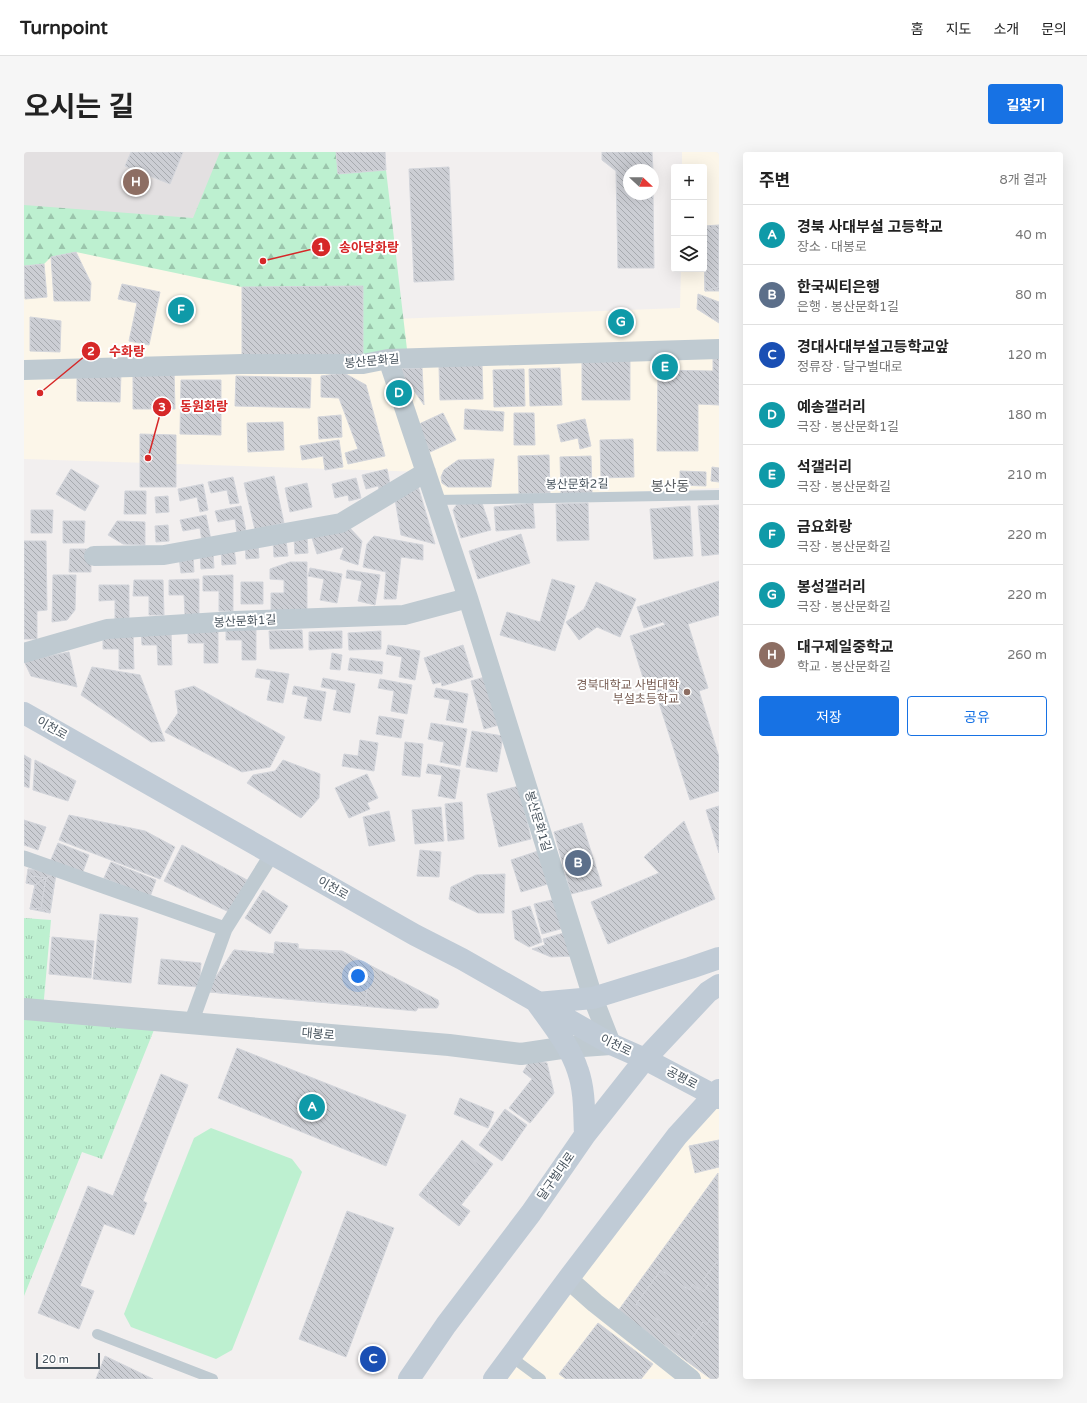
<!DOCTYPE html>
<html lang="ko">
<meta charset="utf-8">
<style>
body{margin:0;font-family:"Varela Round","Noto Sans KR",sans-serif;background:#f6f6f6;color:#222}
.controls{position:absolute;right:12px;top:12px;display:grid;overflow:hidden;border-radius:4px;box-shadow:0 4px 16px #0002}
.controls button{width:36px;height:36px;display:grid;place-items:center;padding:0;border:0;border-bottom:1px solid #e0e0e0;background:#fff;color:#222;font:20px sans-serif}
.compass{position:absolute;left:599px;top:12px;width:36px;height:36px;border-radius:50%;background:#fff;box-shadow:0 4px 16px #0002;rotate:112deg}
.scale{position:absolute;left:12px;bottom:10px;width:64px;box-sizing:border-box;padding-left:4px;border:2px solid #47535d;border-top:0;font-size:11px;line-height:14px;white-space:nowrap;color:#47535d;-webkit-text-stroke:3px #fff;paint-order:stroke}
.you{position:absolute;left:334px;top:824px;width:14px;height:14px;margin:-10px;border:3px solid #fff;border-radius:50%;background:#1a73e8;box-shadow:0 0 0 6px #1a73e833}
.badge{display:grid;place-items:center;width:26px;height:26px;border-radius:50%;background:#1772e4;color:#fff;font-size:13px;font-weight:700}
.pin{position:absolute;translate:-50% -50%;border:2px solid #fff;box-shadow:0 1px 4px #0006}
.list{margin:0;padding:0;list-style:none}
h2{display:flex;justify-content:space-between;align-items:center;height:52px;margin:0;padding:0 16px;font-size:17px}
h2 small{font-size:13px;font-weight:400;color:#767676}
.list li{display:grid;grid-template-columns:26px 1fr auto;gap:12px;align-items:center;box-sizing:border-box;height:60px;padding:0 16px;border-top:1px solid #e0e0e0}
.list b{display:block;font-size:15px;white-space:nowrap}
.list p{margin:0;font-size:13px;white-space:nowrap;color:#767676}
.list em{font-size:13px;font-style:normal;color:#767676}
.actions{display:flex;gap:8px;padding:12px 16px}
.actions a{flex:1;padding:9px 0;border:1px solid #1772e4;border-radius:4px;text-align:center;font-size:14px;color:#1772e4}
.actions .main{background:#1772e4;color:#fff}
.icon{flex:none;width:22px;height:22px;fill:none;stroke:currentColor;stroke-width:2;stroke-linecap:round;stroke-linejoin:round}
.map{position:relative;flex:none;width:695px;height:1227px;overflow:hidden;border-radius:4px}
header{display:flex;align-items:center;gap:24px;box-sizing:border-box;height:56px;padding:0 20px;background:#fff;border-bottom:1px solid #e0e0e0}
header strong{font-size:19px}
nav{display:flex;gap:22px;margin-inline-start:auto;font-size:14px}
.intro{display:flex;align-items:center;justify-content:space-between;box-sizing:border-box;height:96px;padding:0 24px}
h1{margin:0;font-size:28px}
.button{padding:10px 18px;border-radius:4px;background:#1772e4;color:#fff;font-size:14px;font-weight:700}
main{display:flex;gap:24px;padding:0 24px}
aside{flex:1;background:#fff;border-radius:4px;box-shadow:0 4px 16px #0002}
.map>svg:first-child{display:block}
.commercial{fill:#fcf6e9}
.education{fill:#e3e0e1}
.forest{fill:url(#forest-firs)}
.park{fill:url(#park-tufts)}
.garden{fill:#bdf0d0}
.building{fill:url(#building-back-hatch);stroke:#d3d5db}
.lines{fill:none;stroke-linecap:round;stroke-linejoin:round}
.service{stroke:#bfcad1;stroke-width:10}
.pedestrian{stroke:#bfcad1;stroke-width:15}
.minor{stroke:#bfcad1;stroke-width:20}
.tertiary{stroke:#bfcad1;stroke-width:22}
.secondary{stroke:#c0cbd6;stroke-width:22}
.education-dot{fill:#8d6e63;stroke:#fff;stroke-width:1.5}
.labels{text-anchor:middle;stroke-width:4;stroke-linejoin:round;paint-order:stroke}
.street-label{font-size:12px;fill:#47535d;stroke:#fff}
.education-label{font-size:12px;fill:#785e54;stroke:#fff;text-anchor:end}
.quarter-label{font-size:14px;fill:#5c6064;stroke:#fff}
.leader{fill:none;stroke:#d62828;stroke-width:1.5}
.callout-dot{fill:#d62828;stroke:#fff;stroke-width:1.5}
.mark-label{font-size:12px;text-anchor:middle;font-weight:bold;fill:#fff}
.callout-label{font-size:13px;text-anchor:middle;font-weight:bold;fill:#d62828;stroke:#fff;stroke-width:4;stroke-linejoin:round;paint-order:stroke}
</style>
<header>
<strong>Turnpoint</strong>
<nav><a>홈</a><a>지도</a><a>소개</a><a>문의</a></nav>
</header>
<div class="intro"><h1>오시는 길</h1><a class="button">길찾기</a></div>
<main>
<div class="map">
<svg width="695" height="1227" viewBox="0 0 695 1227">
<defs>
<pattern id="forest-firs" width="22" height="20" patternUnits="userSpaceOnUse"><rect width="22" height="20" fill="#bdf0d0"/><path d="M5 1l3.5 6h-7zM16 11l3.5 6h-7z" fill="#9bc5ac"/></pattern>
<pattern id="park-tufts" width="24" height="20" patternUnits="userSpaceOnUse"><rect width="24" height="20" fill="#bdf0d0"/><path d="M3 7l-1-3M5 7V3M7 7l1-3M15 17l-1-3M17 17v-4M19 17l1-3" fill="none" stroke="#9bc5ac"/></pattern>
<pattern id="building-back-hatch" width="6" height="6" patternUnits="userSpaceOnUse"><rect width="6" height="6" fill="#ccced4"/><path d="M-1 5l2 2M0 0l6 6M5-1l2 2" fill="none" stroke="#a7aaaf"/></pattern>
</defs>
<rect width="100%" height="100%" fill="#f2efef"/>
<!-- commercial -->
<path class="commercial" d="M259,0L344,168L656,156L657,117H680V15H658V0H695V336L411,348L402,320L0,307V59Z
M695,946V1227H470Z"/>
<!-- education -->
<path class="education" d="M0,0H259L168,78L0,59Z"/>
<!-- forest -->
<path class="forest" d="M196,0H312L314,22L362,18L384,206L339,212L338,134L218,135L52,100L27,105L20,112L0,114V53L169,66Z"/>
<!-- park -->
<path class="park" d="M0,766L27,768L19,858L134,868L78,1007L58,1000L0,1144Z"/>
<!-- garden -->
<path class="garden" d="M187,976L268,1007L278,1020L208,1198L192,1207L107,1175L100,1162L170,986Z"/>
<!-- building -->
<path class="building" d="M107,0H159L146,32L101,14Z
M312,0H361L362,18L314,22Z
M578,0H628L629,18H605V42H629V39L630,116H594L592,19L578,8Z
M425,15L430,128L390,130L385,17Z
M695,73V139H681L680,74Z
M680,74L695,78V135L681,139Z
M52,100L67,131L66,149H30L27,105Z
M20,112L23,145L1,147L0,114Z
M98,132L136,140L125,193L105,189L113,151L94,147Z
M339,134V212H218V135Z
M674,142L695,150V171L673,157Z
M6,165L37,169L36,200L6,199Z
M689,205H695V253L674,252V299H633L634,218L689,219Z
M558,207H606V248H558Z
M458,213L459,247L416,248L415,214Z
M398,216L400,253L375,217Z
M536,216L538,253L506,254L505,217Z
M500,217L501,254L470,255L469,218Z
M150,218L151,257H109V219Z
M53,220L97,221L96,250L53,249Z
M320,221L342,233L361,304L324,312L321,301L334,297L315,246L297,245V224Z
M212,224L287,226L286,256L211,254Z
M157,228H197V283L156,282Z
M441,257L480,260L479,279L440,277Z
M419,261L432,288L406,300L393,273Z
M490,261H510L511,293H490Z
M317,263L318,285L295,287L294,265Z
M561,267L567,294L556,297L554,286L537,290L533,273Z
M259,270L260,298L224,300L223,271Z
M116,282L152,283V335H116Z
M609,287L610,325L577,326L576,288Z
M315,288L319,315L301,318L299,304L278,308L276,294Z
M525,303L526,341L495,342L494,304Z
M567,304L568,341L537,342L536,305Z
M470,307L467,335H424L418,331L417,325L420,318L434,308Z
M688,315L695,316V330L687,329Z
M47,317L75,334L61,359L32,342Z
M363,317L367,337L356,340L354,334L342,337L338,323Z
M656,319L682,320V334L656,333Z
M250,324L260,371L231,378L220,331Z
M209,325L215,351L206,352L203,338L187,341L184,330Z
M332,326L337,346L325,349L324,343L311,346L308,332Z
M283,331L288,355L266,360L261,336Z
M179,332L184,358L176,360L173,345L156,349L154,337Z
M394,334L411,392L377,383L371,347Z
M101,339H122V362H100Z
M144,344L145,360L132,361L131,345Z
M458,351L467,378L437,386L429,358L433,352Z
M509,351L511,376L472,379L470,355Z
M564,351L565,388L533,389L532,352Z
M695,353V402L678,404L674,354Z
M217,354L222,379L213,381L211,367L194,370L191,359Z
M666,354L669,404L630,407L626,357Z
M7,358H29L28,381H7Z
M182,363L187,388L178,390L176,376L159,379L156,368Z
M39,369H61L60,391H39Z
M93,369L121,370V393L99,392L84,383Z
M144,373L145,389L132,390L131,374Z
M325,375L338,389L334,413L316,407L320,395L293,402L288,386Z
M497,382L506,411L454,427L445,399Z
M350,384L399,393V408L377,405L372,447H360L362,420L339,415L343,392Z
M283,385L284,401L271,402L270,386Z
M262,388L264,404L250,405L249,389Z
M0,389H22L23,458L13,459V487H0Z
M234,391L235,406L222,407L221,392Z
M210,396L212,412L198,413L197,398Z
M46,397H67V420H45Z
M189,400L190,416L177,417L176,401Z
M169,404L170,420L157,421L155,405Z
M266,410H283V460H247V441H260V428L246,427V417Z
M286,416L318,422L313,451L296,448L300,427L284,424Z
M323,418L356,423L351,453L334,449L338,429L322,426Z
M29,423H52L51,458L43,468L28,470Z
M209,423V459H195V439H179V424Z
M175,427V463H161L160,443H145V428Z
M528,427L551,434L531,499L476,483L483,460L516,470Z
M110,428H139L140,463H125V444H109Z
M695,429V463L664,472L684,536L675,539L695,605V639L666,648L628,529L621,532L606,484L641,473L639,470L620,476L613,455Z
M217,430H239V452H217Z
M572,430L612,447L596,485L573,475L555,488L542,470L560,457Z
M75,433H105V468H91V448L75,449Z
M202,473H232V508H218V488H202Z
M164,476H194V511H180V491H164Z
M147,477L148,513H134L133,493H118L117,478Z
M278,478L279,496L246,497L245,479Z
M318,479V496L285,498V480Z
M357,479V497L325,498L324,481Z
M109,481L110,517H95V497H79V482Z
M364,493L396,499L391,528L375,525L378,505L362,502Z
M439,493L449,525L418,534L417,530L409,532L400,506Z
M45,500L53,535L7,524L0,509Z
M308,501L318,503L316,518L306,517Z
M326,506L359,510L358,522L324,518Z
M68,515L116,523L141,589L127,590L57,543Z
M233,517L265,522L259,551L243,548L247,528L231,525Z
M461,525L475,573L460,577L447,529Z
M299,526L331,532L326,561L309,558L313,538L297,535Z
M356,527L388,533L383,562L367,559L370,539L354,536Z
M170,534L261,585L246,615L218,620L141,580L154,561L151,539Z
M270,534L302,540L297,569L280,566L284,545L268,542Z
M412,536L444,542L439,571L422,568L426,548L410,545Z
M355,564L380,568L377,586L352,582Z
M407,571L443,577L436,614L416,610L420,590L404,587Z
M448,579L479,584L473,620L442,615Z
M336,588L354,591L350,619L318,614L320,602L334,604Z
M381,590L399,592L396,625L378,623Z
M0,603L7,607L5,636L0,634Z
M11,608L52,629L44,649L9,638Z
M259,608L296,622L295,646L277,666L223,631L229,623L251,619Z
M404,612L436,618L431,647L414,644L418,623L402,621Z
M343,622L354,646L343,651L346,657L325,666L311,636Z
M495,634L507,687L475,695L463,642Z
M438,650L440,687L424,689L421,652Z
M695,654V701L682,658Z
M417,655L420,689L391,692L388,658Z
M365,659L371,689L345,694L339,665Z
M45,663L121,679L151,695L136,727L35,688Z
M0,668L22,675L14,698L0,693Z
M660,669L691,747L584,792L567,750L635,721L620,705Z
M558,671L578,734L547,742L530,680Z
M34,691L65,703L58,722L26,710Z
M158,693L223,728L205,760L140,729Z
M396,698L417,700L415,725L393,724Z
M514,699L524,732L497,740L487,708Z
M87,710L132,728L126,745L80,726Z
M4,717L32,721L26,761L6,757L11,733L2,731Z
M4,717L32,721L22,726L8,724Z
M32,721L26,761L17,756L22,726Z
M481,722L480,761H454L425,747L427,735L452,723Z
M8,724L22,726L11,733L2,731Z
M22,726L17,756L6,757L11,733Z
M239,738L264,754L246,782L221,766Z
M532,747L540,776L518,782L510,752Z
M506,754L518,790L505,795L491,787L488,759Z
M76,762L114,766L107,831L69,827Z
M543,780L551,804L527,805L508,797L521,793L519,787Z
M28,785L70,789L67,826L25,822Z
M251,790L274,792V797L318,799L414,848L415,852L413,856H394L392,859L186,840V834L210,798L250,802Z
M251,790L274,792V797L319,800L351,816L344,830L341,854L186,840V834L210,798L250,802Z
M137,807L177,811L175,835L134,832Z
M213,896L382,963L362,1014L194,946Z
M506,908L523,911L530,941L506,971L485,956L508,927L499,920Z
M137,922L164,933L119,1049L123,1051L110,1083L80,1072L56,1134L70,1139L55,1177L14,1161L64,1034L89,1044Z
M436,946L470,960L464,976L430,962Z
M481,957L503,973L478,1009L455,993Z
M438,988L469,1012L437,1053L446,1059L435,1074L395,1043Z
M695,988V1015L671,1021L665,994Z
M433,995L464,1019L437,1053L446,1059L435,1074L413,1051L415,1046L403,1037L406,1052L395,1043Z
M694,1021L695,1227H687L594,1159Z
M323,1059L370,1076L322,1205L275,1187Z
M695,1110V1171L688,1165L682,1173L679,1170L665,1190L612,1152L637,1118L665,1138L669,1132L679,1140L685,1132L679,1128L692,1111Z
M574,1171L629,1212L617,1227H542L535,1222Z
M81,1204L129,1227H72Z"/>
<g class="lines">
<!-- service -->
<path class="service" d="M411,348L695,343
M73,1182L189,1227
M486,1204L517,1227"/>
<!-- pedestrian -->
<path class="pedestrian" d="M0,706L201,777L248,702
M167,871L201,777"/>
<!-- minor -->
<path class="minor" d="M364,207L444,446L569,846L587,892
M0,218L218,212H339L364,207L695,197
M70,404L140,403L317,371L402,320
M0,501L83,477L211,469L380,463L444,446
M544,1127L571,1151L667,1227"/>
<!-- tertiary -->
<path class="tertiary" d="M0,857L425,893L497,902L544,895L587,892"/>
<!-- secondary -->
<path class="secondary" d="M0,561L391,783L438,807L587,892L621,907L695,946
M561,983C560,962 561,939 554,919C546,894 528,872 513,851L569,846L666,816L695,806
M385,1227L422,1173L507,1061L561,983L621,907L684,840L695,833
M470,1227L544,1127L653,984L695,938"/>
</g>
<!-- markers -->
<circle class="education-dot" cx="663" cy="540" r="4"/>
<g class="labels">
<!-- street labels -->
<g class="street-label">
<text transform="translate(348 209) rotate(-5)" y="4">봉산문화길</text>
<text transform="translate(553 332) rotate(-1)" y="4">봉산문화2길</text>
<text transform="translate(221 469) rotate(-3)" y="4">봉산문화1길</text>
<text transform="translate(28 576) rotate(30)" y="4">이천로</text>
<text transform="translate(514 669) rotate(73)" y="4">봉산문화1길</text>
<text transform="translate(309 736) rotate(30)" y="4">이천로</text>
<text transform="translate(294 882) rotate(5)" y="4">대봉로</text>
<text transform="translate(592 893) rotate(26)" y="4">이천로</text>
<text transform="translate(658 926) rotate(28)" y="4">공평로</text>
<text transform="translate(532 1024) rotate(-55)" y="4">달구벌대로</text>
</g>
<!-- education labels -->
<g class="education-label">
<text x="655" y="537">경북대학교 사범대학<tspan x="655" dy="14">부설초등학교</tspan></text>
</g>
<!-- quarter labels -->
<g class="quarter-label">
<text x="646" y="339">봉산동</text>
</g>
</g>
<!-- callouts -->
<path class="leader" d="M239 109L297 95M16 241L67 199M124 306L138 255"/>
<g class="callout-dot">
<circle cx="239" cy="109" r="4"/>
<circle cx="16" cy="241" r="4"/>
<circle cx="124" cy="306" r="4"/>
<circle cx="297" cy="95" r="10"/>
<circle cx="67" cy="199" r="10"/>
<circle cx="138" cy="255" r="10"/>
</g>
<g class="mark-label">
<text x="297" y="99">1</text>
<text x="67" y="203">2</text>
<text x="138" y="259">3</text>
</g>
<g class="callout-label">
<text x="345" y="100">송아당화랑</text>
<text x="103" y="204">수화랑</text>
<text x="180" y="259">동원화랑</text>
</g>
</svg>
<div class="controls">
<button>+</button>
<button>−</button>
<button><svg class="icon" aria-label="layers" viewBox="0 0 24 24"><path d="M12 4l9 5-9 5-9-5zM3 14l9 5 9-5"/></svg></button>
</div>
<svg class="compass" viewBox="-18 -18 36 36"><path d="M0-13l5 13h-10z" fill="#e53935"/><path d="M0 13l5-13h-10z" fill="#767676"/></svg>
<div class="scale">20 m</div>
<div class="you"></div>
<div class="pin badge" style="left:288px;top:955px;background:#0f9aa8">A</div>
<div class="pin badge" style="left:554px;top:711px;background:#5c6f8a">B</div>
<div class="pin badge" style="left:349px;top:1207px;background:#1a4fb4">C</div>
<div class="pin badge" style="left:375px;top:241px;background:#0f9aa8">D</div>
<div class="pin badge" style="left:641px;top:215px;background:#0f9aa8">E</div>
<div class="pin badge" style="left:157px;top:158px;background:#0f9aa8">F</div>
<div class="pin badge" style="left:597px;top:170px;background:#0f9aa8">G</div>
<div class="pin badge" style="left:112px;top:30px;background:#8d6e63">H</div>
</div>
<aside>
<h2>주변<small>8개 결과</small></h2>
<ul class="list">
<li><span class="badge" style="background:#0f9aa8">A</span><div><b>경북 사대부설 고등학교</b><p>장소 · 대봉로</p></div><em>40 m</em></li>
<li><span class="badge" style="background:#5c6f8a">B</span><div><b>한국씨티은행</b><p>은행 · 봉산문화1길</p></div><em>80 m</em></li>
<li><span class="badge" style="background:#1a4fb4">C</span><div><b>경대사대부설고등학교앞</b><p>정류장 · 달구벌대로</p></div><em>120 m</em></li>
<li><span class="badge" style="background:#0f9aa8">D</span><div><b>예송갤러리</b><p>극장 · 봉산문화1길</p></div><em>180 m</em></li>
<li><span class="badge" style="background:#0f9aa8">E</span><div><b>석갤러리</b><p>극장 · 봉산문화길</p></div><em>210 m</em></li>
<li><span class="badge" style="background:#0f9aa8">F</span><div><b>금요화랑</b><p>극장 · 봉산문화길</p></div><em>220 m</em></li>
<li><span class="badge" style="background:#0f9aa8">G</span><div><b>봉성갤러리</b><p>극장 · 봉산문화길</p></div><em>220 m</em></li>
<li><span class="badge" style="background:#8d6e63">H</span><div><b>대구제일중학교</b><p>학교 · 봉산문화길</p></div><em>260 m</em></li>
</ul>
<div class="actions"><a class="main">저장</a><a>공유</a></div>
</aside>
</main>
